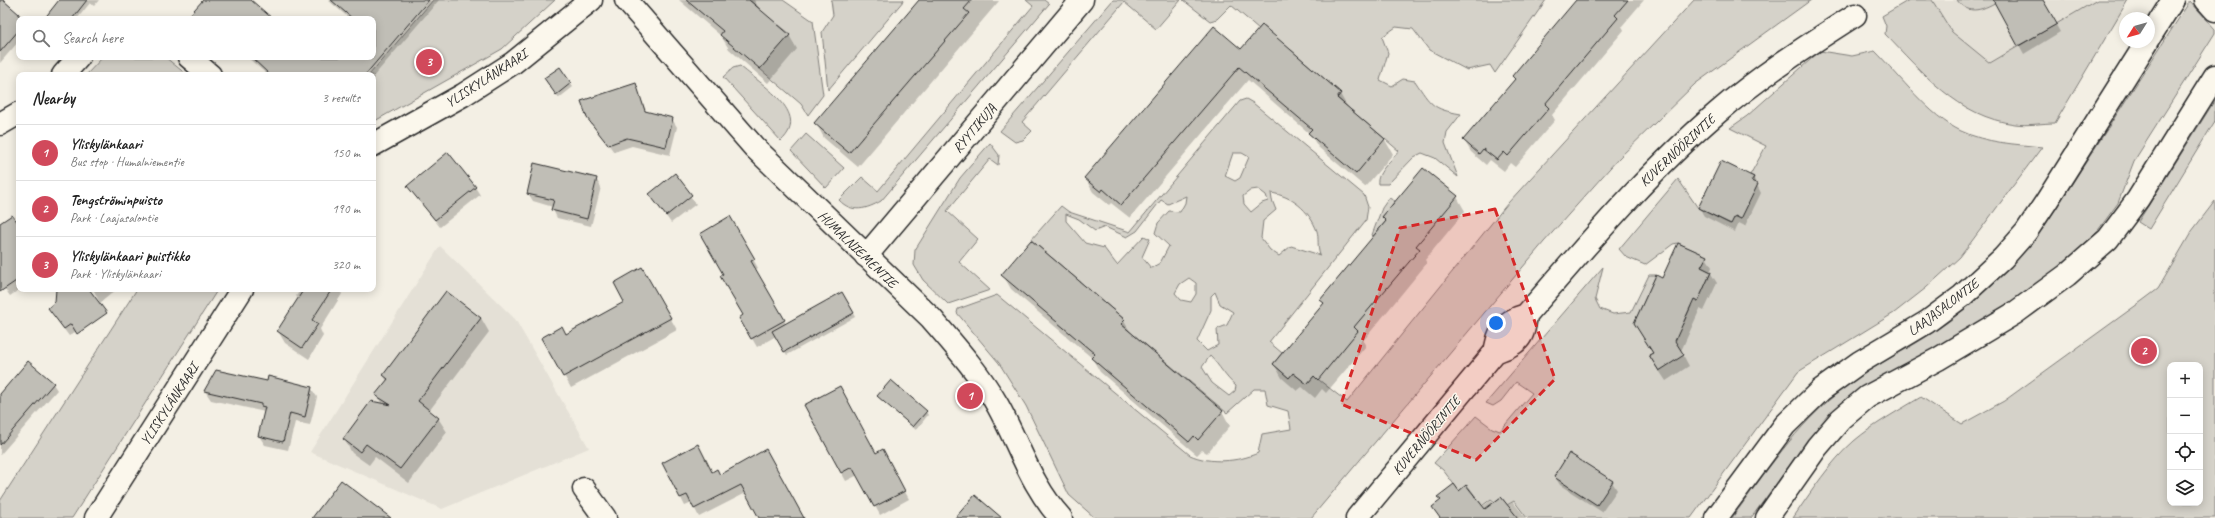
<!DOCTYPE html>
<meta charset="utf-8">
<style>
body{margin:0;font-family:Caveat,sans-serif;background:#f2f2f2;color:#222}
.controls{position:absolute;right:12px;bottom:12px;display:grid;overflow:hidden;border-radius:8px;box-shadow:0 2px 10px #0003}
.controls button{width:36px;height:36px;display:grid;place-items:center;padding:0;border:0;border-bottom:1px solid #e0e0e0;background:#fff;color:#222;font:20px sans-serif}
.compass{position:absolute;left:2119px;top:12px;width:36px;height:36px;border-radius:50%;background:#fff;box-shadow:0 2px 10px #0003;rotate:233deg}
.you{position:absolute;left:1496px;top:323px;width:14px;height:14px;margin:-10px;border:3px solid #fff;border-radius:50%;background:#1a73e8;box-shadow:0 0 0 6px #1a73e833}
.badge{display:grid;place-items:center;width:26px;height:26px;border-radius:50%;background:#d1495b;color:#fff;font-size:13px;font-weight:700}
.pin{position:absolute;translate:-50% -50%;border:2px solid #fff;box-shadow:0 1px 4px #0006}
.list{margin:0;padding:0;list-style:none}
h2{display:flex;justify-content:space-between;align-items:center;height:52px;margin:0;padding:0 16px;font-size:17px}
h2 small{font-size:13px;font-weight:400;color:#767676}
.list li{display:grid;grid-template-columns:26px 1fr auto;gap:12px;align-items:center;box-sizing:border-box;height:56px;padding:0 16px;border-top:1px solid #e0e0e0}
.list b{display:block;font-size:15px;white-space:nowrap}
.list p{margin:0;font-size:13px;white-space:nowrap;color:#767676}
.list em{font-size:13px;font-style:normal;color:#767676}
.icon{flex:none;width:22px;height:22px;fill:none;stroke:currentColor;stroke-width:2;stroke-linecap:round;stroke-linejoin:round}
.map{position:relative;flex:none;width:2215px;height:518px;overflow:hidden}
.search{position:absolute;background:#fff;box-shadow:0 2px 10px #0003;left:16px;top:16px;width:360px;height:44px;display:flex;align-items:center;gap:10px;box-sizing:border-box;padding:0 14px;border-radius:8px;color:#767676;font-size:15px}
.panel{position:absolute;background:#fff;box-shadow:0 2px 10px #0003;left:16px;top:72px;width:360px;height:220px;border-radius:8px}
.map>svg:first-child{display:block}
.built{fill:#e4e0d6}
.green{fill:#d5d2c9;stroke:#807e7a;fill-rule:evenodd}
.shadow{fill:#0003}
.building{fill:#c0beb6;stroke:#2b2b2b}
.lines{fill:none;stroke-linecap:round;stroke-linejoin:round}
.street-casing{stroke:#2b2b2b;stroke-width:25}
.secondary-casing{stroke:#2b2b2b;stroke-width:25}
.primary-casing{stroke:#2b2b2b;stroke-width:25}
.street{stroke:#fbf7ec;stroke-width:22}
.secondary{stroke:#fbf7ec;stroke-width:22}
.primary{stroke:#fbf7ec;stroke-width:22}
.marked{fill:#d62828;fill-opacity:0.2;stroke:#d62828;stroke-width:3;stroke-dasharray:8 5;stroke-linejoin:round}
.labels{text-anchor:middle;stroke-width:3;stroke-linejoin:round;paint-order:stroke}
.street-label{font-size:14px;fill:#2b2b2b;stroke:#fbf7ec}
</style>
<div class="map">
<svg width="2215" height="518" viewBox="0 0 2215 518">
<rect width="100%" height="100%" fill="#f3efe4"/>
<filter id="ink" filterUnits="userSpaceOnUse"><feTurbulence type="fractalNoise" baseFrequency=".025" numOctaves="2"/><feDisplacementMap in="SourceGraphic" scale="8" xChannelSelector="R" yChannelSelector="G"/><feConvolveMatrix kernelMatrix="1 2 1 2 8 2 1 2 1" color-interpolation-filters="sRGB"/></filter>
<g filter="url(#ink)">
<!-- built -->
<path class="built" d="M1903,0H2119L2037,123Z
M440,246L515,319L589,448L442,509L310,452Z"/>
<!-- green -->
<path class="green" d="M433,0H555L502,49L373,122V75H369Z
M749,0H783L813,21L823,95L808,115L801,104L760,69L790,34L779,25L775,29L756,13L760,9Z
M831,0H904L828,90L822,32L833,15Z
M1026,0H1044L1049,4L881,201C867,209 852,214 839,200L862,177L878,191L1033,6Z
M1113,0H1181L1156,29L1124,2L1022,122L1032,131L1023,140L1015,142L1000,131Z
M1183,0H1546L1495,73L1490,65L1467,70L1429,50L1413,29L1396,27L1382,37L1388,53L1380,80L1392,86L1403,79L1415,81C1431,105 1432,109 1461,114L1447,132L1445,143L1458,177L1435,158L1422,153L1414,157L1388,184H1378C1376,172 1393,159 1399,151L1337,98L1341,93L1291,50L1287,54L1272,34L1262,25L1259,29L1231,5L1217,19L1210,21Z
M1694,0H1811L1695,84L1618,159L1544,242L1311,518H1095L1069,495L1026,406L999,363L957,313L958,309L997,295L1190,455C1210,464 1238,462 1258,453L1262,434L1291,429L1288,411L1268,405L1265,389H1254L1227,413L1121,324L1125,320L1031,240L1061,206L1069,212L1130,232L1240,101L1246,99L1253,103L1364,195L1368,207L1366,220L1269,342L1282,353L1273,364L1289,378L1293,373L1307,384L1314,376L1347,402L1508,203ZM1233,153H1242L1249,157L1240,178L1235,181L1225,176ZM1258,189L1266,195L1268,201L1262,203L1251,212L1244,204L1243,196L1251,190ZM1271,193C1292,196 1309,210 1317,231C1319,238 1317,247 1320,255L1291,246L1279,256L1270,250L1261,238L1263,221L1276,210L1272,200ZM1186,196L1185,203L1180,212L1169,211L1158,223L1155,233L1169,246L1160,263L1151,268L1142,257L1150,239L1144,236L1117,265L1104,248L1085,243L1066,221V214L1079,219L1095,231L1105,227L1127,237L1137,231L1161,200L1168,204ZM1189,278L1196,283V294L1191,302L1181,300L1175,293L1180,284ZM1215,292L1220,304L1233,312L1227,325L1217,329L1218,345L1207,351L1197,341L1211,310V296ZM1210,356C1220,366 1225,377 1236,386L1235,391L1229,396L1212,383L1202,367Z
M1909,0H1932L1952,32L1990,63L2097,0H2128L2055,123C2042,123 2028,126 2015,124C1958,117 1922,72 1885,34L1886,26L1882,16Z
M1957,0H2000C1984,9 1969,17 1957,0Z
M2190,1L2215,29V33L2134,161L2118,203L2096,233L2052,275L2004,307L1891,374L1831,417L1809,439L1751,518H1732C1765,473 1796,426 1840,391C1868,368 1902,353 1932,333C1976,304 2011,268 2044,227Z
M1820,51L1852,56L1875,51C1900,76 1929,116 1961,131C1986,143 2015,144 2042,147L1960,257L1926,288L1894,313L1798,372L1691,518H1527L1514,501L1507,505L1501,497L1495,502L1491,499L1478,509L1481,504L1467,485L1459,491L1443,470L1434,463L1476,416L1492,428L1500,431L1532,393L1516,382L1501,401L1493,406L1486,403L1603,267L1595,299L1600,309L1613,314L1631,312L1649,275H1656L1636,319L1640,332L1653,353L1649,355L1659,371L1667,328L1683,324L1691,306L1680,301L1683,294L1698,301L1711,272L1701,267L1706,256L1678,243L1673,244L1645,265L1626,257L1619,249L1678,179L1698,208L1730,224L1735,216L1741,219L1754,177L1750,175L1766,146L1730,128L1747,116Z
M103,57H165L187,75H86Z
M740,66C760,84 812,113 781,141L723,77L733,68Z
M2215,100V121L2149,229L2138,222Z
M806,134L844,168L826,188L791,151Z
M990,143L999,155L998,165L990,159L947,211L978,239L959,262L990,290L948,304L923,280L914,265L915,250L960,178Z
M1389,198L1395,201L1382,217L1386,221L1373,236L1372,235L1382,208Z
M2215,201V518H1793C1811,492 1830,462 1854,441C1874,424 1898,411 1921,397L1962,424L2004,401L2142,301L2158,289L2192,231ZM2170,365H2200V503H2170Z
M137,289H218L72,518H0V501Z"/>
<!-- shadow -->
<path class="shadow" d="M0,0L23,19H19V41L0,63Z
M61,0H99L94,6L90,3L77,19H46Z
M328,0H439L373,77V75H340L355,57H373V19H350Z
M679,0H754L760,10L789,35L797,49L768,83L729,49L721,36Z
M920,0L999,1L858,167L824,138L816,123Z
M1578,0H1644L1622,26L1624,30L1552,115L1555,120L1515,167L1510,163L1504,171L1490,160L1486,165L1471,152L1464,140L1515,80L1513,76Z
M2002,0H2042L2060,32L2024,54L1996,4Z
M1241,51L1340,94L1348,108L1385,140L1393,154L1365,187L1318,147L1310,134L1248,80L1130,218L1111,203L1109,205L1093,192L1085,178Z
M247,57H315L336,75H268Z
M559,68L573,87L559,98L548,82Z
M635,84L647,113L672,119L677,127L670,155L632,146L614,152L588,117Z
M675,175L696,204L671,223L650,194Z
M1753,177L1761,193L1745,226L1739,223L1735,232L1704,216L1699,208Z
M596,179L601,187L591,226L557,218L553,210V207L533,201L528,193Z
M408,186L475,187L480,195L440,227Z
M1457,197L1465,211L1425,260L1427,263L1363,341L1366,346L1326,393L1322,389L1315,398L1302,387L1297,391L1282,378L1274,364L1324,304L1322,300L1386,222L1383,217Z
M730,218L758,268L755,270L786,324L842,293L855,317L787,355L776,336L757,347L740,318L744,316L725,275Z
M0,224L19,226L20,289L10,296L0,282Z
M1706,257L1712,267L1710,272L1717,283L1704,311L1700,309L1681,351L1689,366L1666,381L1656,366L1654,353L1662,279Z
M1003,275L1124,321L1132,335L1222,411L1230,426L1207,453L1202,450L1197,455L1100,372L1092,358L1011,289Z
M649,280L677,330L571,388L543,338L566,335L626,302Z
M93,289H117L100,303Z
M297,289H339L342,294L320,329L323,336L309,359L285,343L278,331L299,299L296,296L299,292Z
M54,316L85,325L69,336Z
M481,318L489,332L429,411L438,418L447,432L409,483L375,457L369,465L352,453L344,439L382,404L377,395L387,381L384,376Z
M267,382L311,388L317,397L310,425L295,422L288,450L265,445L259,436L265,412L211,400L205,391Z
M53,384L57,390L0,455V395Z
M878,396L926,412L928,415L916,430Z
M805,406L876,454L882,450L909,499L880,515L858,475L846,481Z
M765,451L803,518H760L746,493L699,517L692,503L685,506L663,463L720,476Z
M1555,477L1612,482L1617,490L1602,512L1560,485Z
M1459,492L1482,507L1491,500L1495,504L1507,506L1513,502L1526,518H1440L1433,507L1441,502L1438,497Z"/>
<!-- building -->
<path class="building" d="M0,0H3L19,14V30L0,52Z
M59,0H87L72,19H44Z
M203,0H251L273,19H186Z
M331,0H429L365,75H270L251,57H373V19H353Z
M686,0H749L790,35L760,69L720,35L723,31Z
M919,0H972L964,9L969,13L849,153L814,123Z
M1576,0H1628L1615,15L1618,18L1545,104L1549,108L1508,156L1504,152L1497,160L1483,149L1479,154L1463,140L1515,79L1512,76Z
M1993,0H2043L2057,24L2018,46Z
M1262,25L1341,93L1337,98L1385,139L1356,174L1308,133L1312,129L1239,67L1121,205L1103,189L1101,192L1084,178L1214,26L1241,49Z
M560,67L571,83L556,95L544,78Z
M636,83L645,111L673,118L666,147L627,138L608,145L587,118L581,101Z
M448,152L476,187L435,220L407,186Z
M1721,161L1754,177L1751,181L1758,184L1741,219L1735,216L1731,224L1698,208Z
M534,163L597,178L587,219L551,210L554,200L527,194Z
M1423,168L1458,196L1416,246L1420,249L1354,327L1358,331L1318,380L1314,376L1307,384L1293,373L1289,378L1273,364L1324,303L1320,300L1386,221L1382,217Z
M675,173L692,195L666,216L649,194Z
M12,215L19,224V279L0,292V223Z
M730,216L755,259L751,261L785,320L751,339L739,318L743,315L720,276L723,274L700,234Z
M1031,240L1125,320L1121,324L1223,411L1198,440L1194,436L1189,442L1091,358L1095,354L1001,275Z
M1678,243L1707,256L1701,267L1711,272L1698,301L1694,299L1675,341L1684,355L1659,371L1649,355L1653,353L1634,323L1656,275L1662,278Z
M642,267L671,318L563,377L541,338L562,326L566,334L624,302L614,283Z
M56,289H89L107,313L77,334L71,324L64,329L48,308L55,302Z
M304,289H332L312,320L318,324L302,348L277,331Z
M446,291L481,318L418,401L439,418L400,469L366,444L360,452L343,439L371,401L391,405L375,395L388,379L383,375Z
M842,292L854,313L784,352L772,331Z
M28,361L54,383L0,445V394Z
M216,370L267,381L268,376L312,387L305,417L290,413L283,442L258,436L265,407L261,406V404L204,391Z
M891,380L927,411L913,427L877,396Z
M840,386L876,453L883,449L905,491L874,507L852,467L841,473L804,405Z
M698,444L712,472L717,469L720,475L766,449L804,518H759L741,485L694,509L687,495L680,498L662,463Z
M1569,453L1613,481L1597,505L1554,477Z
M341,480L391,518H312Z
M1454,484L1459,491L1466,485L1485,509L1501,497L1518,518H1440L1432,507L1441,500L1437,497Z
M975,495L1002,518H955Z"/>
<g class="lines">
<defs>
<path id="street" d="M189,57L210,75
M63,75L79,57
M0,124L19,113
M373,145L463,95L513,63L591,0
M866,256L1082,0
M1495,352C1518,343 1523,341 1526,315C1587,245 1646,174 1717,113C1760,76 1808,45 1855,15
M584,489L605,518
M96,518L242,289
M1357,518L1495,352C1500,329 1502,322 1526,315"/>
<path id="secondary" d="M626,0L754,147L931,318C955,346 980,374 998,406C1019,444 1031,486 1061,518
M2206,0L2215,10"/>
<path id="primary" d="M2149,38L2173,0
M1716,518L1785,425L1821,390L1860,362L1927,322L1962,296L2003,258L2026,232L2046,202L2147,42
M1767,518L1817,447L1841,419L1867,397L1938,359L2015,313L2067,275L2108,239L2138,199L2215,76"/>
</defs>
<!-- street casing -->
<use href="#street" class="street-casing"/>
<!-- secondary casing -->
<use href="#secondary" class="secondary-casing"/>
<!-- primary casing -->
<use href="#primary" class="primary-casing"/>
<!-- street -->
<use href="#street" class="street"/>
<!-- secondary -->
<use href="#secondary" class="secondary"/>
<!-- primary -->
<use href="#primary" class="primary"/>
</g>
</g>
<!-- marked area -->
<path class="marked" d="M1495,209L1555,379L1476,460L1341,404L1400,228Z"/>
<g class="labels">
<!-- street labels -->
<g class="street-label">
<text transform="translate(486 78) rotate(-33)" y="5">YLISKYLÄNKAARI</text>
<text transform="translate(974 128) rotate(-50)" y="5">RYYTIKUJA</text>
<text transform="translate(1677 150) rotate(-43)" y="5">KUVERNÖÖRINTIE</text>
<text transform="translate(858 249) rotate(44)" y="5">HUMALNIEMENTIE</text>
<text transform="translate(1943 307) rotate(-37)" y="5">LAAJASALONTIE</text>
<text transform="translate(169 404) rotate(-57)" y="5">YLISKYLÄNKAARI</text>
<text transform="translate(1426 435) rotate(-50)" y="5">KUVERNÖÖRINTIE</text>
</g>
</g>
</svg>
<div class="controls">
<button>+</button>
<button>−</button>
<button><svg class="icon" aria-label="locate" viewBox="0 0 24 24"><circle cx="12" cy="12" r="6"/><path d="M12 2v4M12 18v4M2 12h4M18 12h4"/></svg></button>
<button><svg class="icon" aria-label="layers" viewBox="0 0 24 24"><path d="M12 4l9 5-9 5-9-5zM3 14l9 5 9-5"/></svg></button>
</div>
<svg class="compass" viewBox="-18 -18 36 36"><path d="M0-13l5 13h-10z" fill="#e53935"/><path d="M0 13l5-13h-10z" fill="#767676"/></svg>
<div class="you"></div>
<div class="pin badge" style="left:970px;top:396px">1</div>
<div class="pin badge" style="left:2144px;top:351px">2</div>
<div class="pin badge" style="left:429px;top:62px">3</div>
<div class="search"><svg class="icon" aria-label="search" viewBox="0 0 24 24"><circle cx="10" cy="10" r="6"/><path d="M15 15l6 6"/></svg>Search here</div>
<section class="panel">
<h2>Nearby<small>3 results</small></h2>
<ul class="list">
<li><span class="badge">1</span><div><b>Yliskylänkaari</b><p>Bus stop · Humalniementie</p></div><em>150 m</em></li>
<li><span class="badge">2</span><div><b>Tengströminpuisto</b><p>Park · Laajasalontie</p></div><em>190 m</em></li>
<li><span class="badge">3</span><div><b>Yliskylänkaari puistikko</b><p>Park · Yliskylänkaari</p></div><em>320 m</em></li>
</ul>
</section>
</div>
